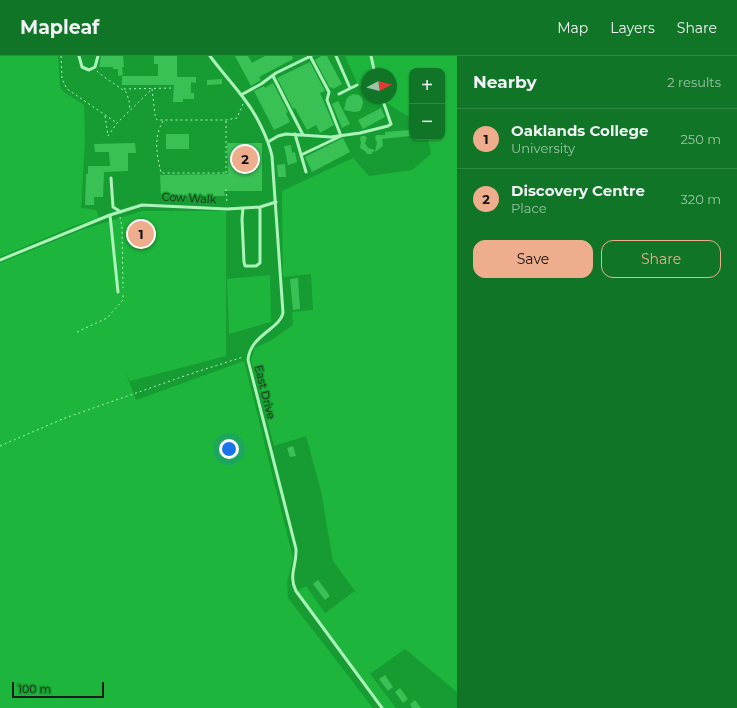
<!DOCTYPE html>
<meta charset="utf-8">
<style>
body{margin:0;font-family:Montserrat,sans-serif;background:#1e7d32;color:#f1f3f6}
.controls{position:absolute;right:12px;top:12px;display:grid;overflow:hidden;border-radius:8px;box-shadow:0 1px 3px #0004}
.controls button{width:36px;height:36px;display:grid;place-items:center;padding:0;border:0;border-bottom:1px solid #308743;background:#107526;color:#f1f3f6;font:20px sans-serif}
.compass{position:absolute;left:361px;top:12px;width:36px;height:36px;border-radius:50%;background:#107526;box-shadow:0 1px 3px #0004;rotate:83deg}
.scale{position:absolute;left:12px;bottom:10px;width:92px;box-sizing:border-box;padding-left:4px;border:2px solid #1d1d1d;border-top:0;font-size:11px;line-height:14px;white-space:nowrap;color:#1d1d1d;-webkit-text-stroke:3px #169c32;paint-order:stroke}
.you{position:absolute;left:229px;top:393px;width:14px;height:14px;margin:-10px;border:3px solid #fff;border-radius:50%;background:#1a73e8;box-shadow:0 0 0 6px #1a73e833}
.badge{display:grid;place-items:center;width:26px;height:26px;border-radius:50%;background:#eead8d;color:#111;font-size:13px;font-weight:700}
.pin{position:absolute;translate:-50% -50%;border:2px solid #fff;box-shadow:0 1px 4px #0006}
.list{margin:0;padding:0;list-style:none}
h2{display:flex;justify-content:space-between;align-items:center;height:52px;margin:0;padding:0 16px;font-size:17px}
h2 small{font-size:13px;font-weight:400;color:#9cc3a7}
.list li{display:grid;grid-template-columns:26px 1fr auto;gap:12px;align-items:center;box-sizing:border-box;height:60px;padding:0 16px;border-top:1px solid #308743}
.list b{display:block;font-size:15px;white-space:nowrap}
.list p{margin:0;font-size:13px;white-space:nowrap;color:#9cc3a7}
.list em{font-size:13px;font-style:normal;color:#9cc3a7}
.actions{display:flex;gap:8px;padding:12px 16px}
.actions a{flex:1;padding:9px 0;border:1px solid #eead8d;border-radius:12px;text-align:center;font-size:14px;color:#eead8d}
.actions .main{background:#eead8d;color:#111}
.map{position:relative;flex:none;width:457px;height:652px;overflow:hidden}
header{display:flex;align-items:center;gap:24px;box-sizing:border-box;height:56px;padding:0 20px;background:#107526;border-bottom:1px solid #308743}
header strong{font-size:19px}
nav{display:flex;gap:22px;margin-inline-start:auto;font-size:14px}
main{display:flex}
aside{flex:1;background:#107526}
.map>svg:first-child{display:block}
.green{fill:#1eb53c}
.building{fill:#3ac156}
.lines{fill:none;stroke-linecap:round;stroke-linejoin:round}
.path{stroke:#acf3ba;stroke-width:1;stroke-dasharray:2 3;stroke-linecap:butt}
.service{stroke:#acf3ba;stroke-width:3}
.labels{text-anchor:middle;stroke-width:3;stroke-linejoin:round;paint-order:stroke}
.street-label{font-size:11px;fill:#1d1d1d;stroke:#169c32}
</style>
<header>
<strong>Mapleaf</strong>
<nav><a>Map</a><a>Layers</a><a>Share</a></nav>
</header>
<main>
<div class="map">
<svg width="457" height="652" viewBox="0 0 457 652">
<rect width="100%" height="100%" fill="#169c32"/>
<!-- green -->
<path class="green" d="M0,0H58L60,32L64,36L84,49L85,85L81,152L96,154L99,161L94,164L74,170L0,201Z
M345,0H457V636L405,593L370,618L396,652H383L297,535L306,530L325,557L355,535L333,505L321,435L306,380L274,390L251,304L255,292L270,285L293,269L292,256L313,254L311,218L283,221L282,135L353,102L369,120L412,114L431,98L428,81H442V15H412V63L379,42H391V18H367V34L358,29Z
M142,155H226V300L130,325L126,317L136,344L244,305L293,502L287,527L288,542L373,652H0V207L84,173Z
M270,219L271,266L229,278L227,223Z"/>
<!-- building -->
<path class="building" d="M101,0H123L124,11H122L123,19L118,20V13H113V11H99Z
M154,0H177V21H196V27L191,26V37H194V43H183V46H173L174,29H122V20H158V8H154Z
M235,0H248L252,7L265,0H292L293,3L259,21L261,24L251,30Z
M321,0H327L342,28L333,33L332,31L330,32L315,4Z
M310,6L325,35L320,37L334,69L320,77L316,69L307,74L295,52L293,53L277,22Z
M222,23V28L207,29V24Z
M273,27L288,56L286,57L290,66L274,74L254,35L264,30L265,32Z
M353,38L359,39L362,42L363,46L362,51L360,55L354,56L344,54L346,44L348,41Z
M338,45L350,68L342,72L332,48Z
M381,52L385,61L363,73L358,64Z
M409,74L410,80L382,83L383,90L375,96L377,86L375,82L376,79H385V76Z
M166,78H189V93H166Z
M361,80H365L367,82L365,87L368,92L375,94L371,98H367L365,95L360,92L361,87L360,83Z
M343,82L350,96L312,116L305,101Z
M135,87L136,97H128V115L104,116L103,141H94V149H85L86,118H88V110H110L109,96H95L94,88Z
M227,87H262V135H224L225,140H161L160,119L228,118Z
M291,89L292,97L295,96L297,106L288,109L284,90Z
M285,108L286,121H278L277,109Z
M298,222L300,253L293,254L290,223Z
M293,390L296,400L290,401L287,392Z
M318,524L330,540L325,544L313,528Z
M385,619L393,631L388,635L379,623Z
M400,632L408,643L403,647L395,636Z
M415,644L421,652H412L410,648Z"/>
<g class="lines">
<!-- path -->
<path class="path" d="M61,0L62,23L67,33L117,67
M97,15L100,18L126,36L129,44L130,54
M124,33L172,32
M152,33L155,59L156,63L158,64H226L237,62L243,48
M105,60L108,80L117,67L152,33
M163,65C153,82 157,99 161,117H226
M226,65V119
M226,133L227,148
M120,161L122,171L123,232
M77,276L107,262L123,244V237
M0,390L65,362L190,318L243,301"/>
<!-- service -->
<path class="service" d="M79,0L82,11L89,14L95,11L98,0
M210,0C221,15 234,29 245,44C256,58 268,82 272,100L283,257C280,273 250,279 248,304L296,493C297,510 288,519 296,535L382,652
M336,0L350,32
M371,0L375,18
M273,20L303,79
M339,38L357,29
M241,39L261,28L276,17L311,0
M295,78L306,116
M268,86L278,80L286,78L331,81L360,77L388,70L391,68L382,42
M301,99L341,80L327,44L329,36L310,0
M111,122L113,151L121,156
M243,152L242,163L244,206L245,210H256L260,207V151
M110,159L118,236
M0,204L110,159L142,149L227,153L260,151L276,146"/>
</g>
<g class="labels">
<!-- street labels -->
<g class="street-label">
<text transform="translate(189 142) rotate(3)" y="4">Cow Walk</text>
<text transform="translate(265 336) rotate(76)" y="4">East Drive</text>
</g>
</g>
</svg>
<div class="controls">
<button>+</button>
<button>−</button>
</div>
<svg class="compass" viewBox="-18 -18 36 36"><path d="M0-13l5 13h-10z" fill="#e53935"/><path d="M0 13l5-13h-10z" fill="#9cc3a7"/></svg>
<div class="scale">100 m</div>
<div class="you"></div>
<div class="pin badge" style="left:141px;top:178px">1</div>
<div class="pin badge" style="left:245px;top:103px">2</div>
</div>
<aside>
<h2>Nearby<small>2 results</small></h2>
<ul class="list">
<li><span class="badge">1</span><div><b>Oaklands College</b><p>University</p></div><em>250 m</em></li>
<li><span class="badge">2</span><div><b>Discovery Centre</b><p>Place</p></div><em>320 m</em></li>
</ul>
<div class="actions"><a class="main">Save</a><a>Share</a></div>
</aside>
</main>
